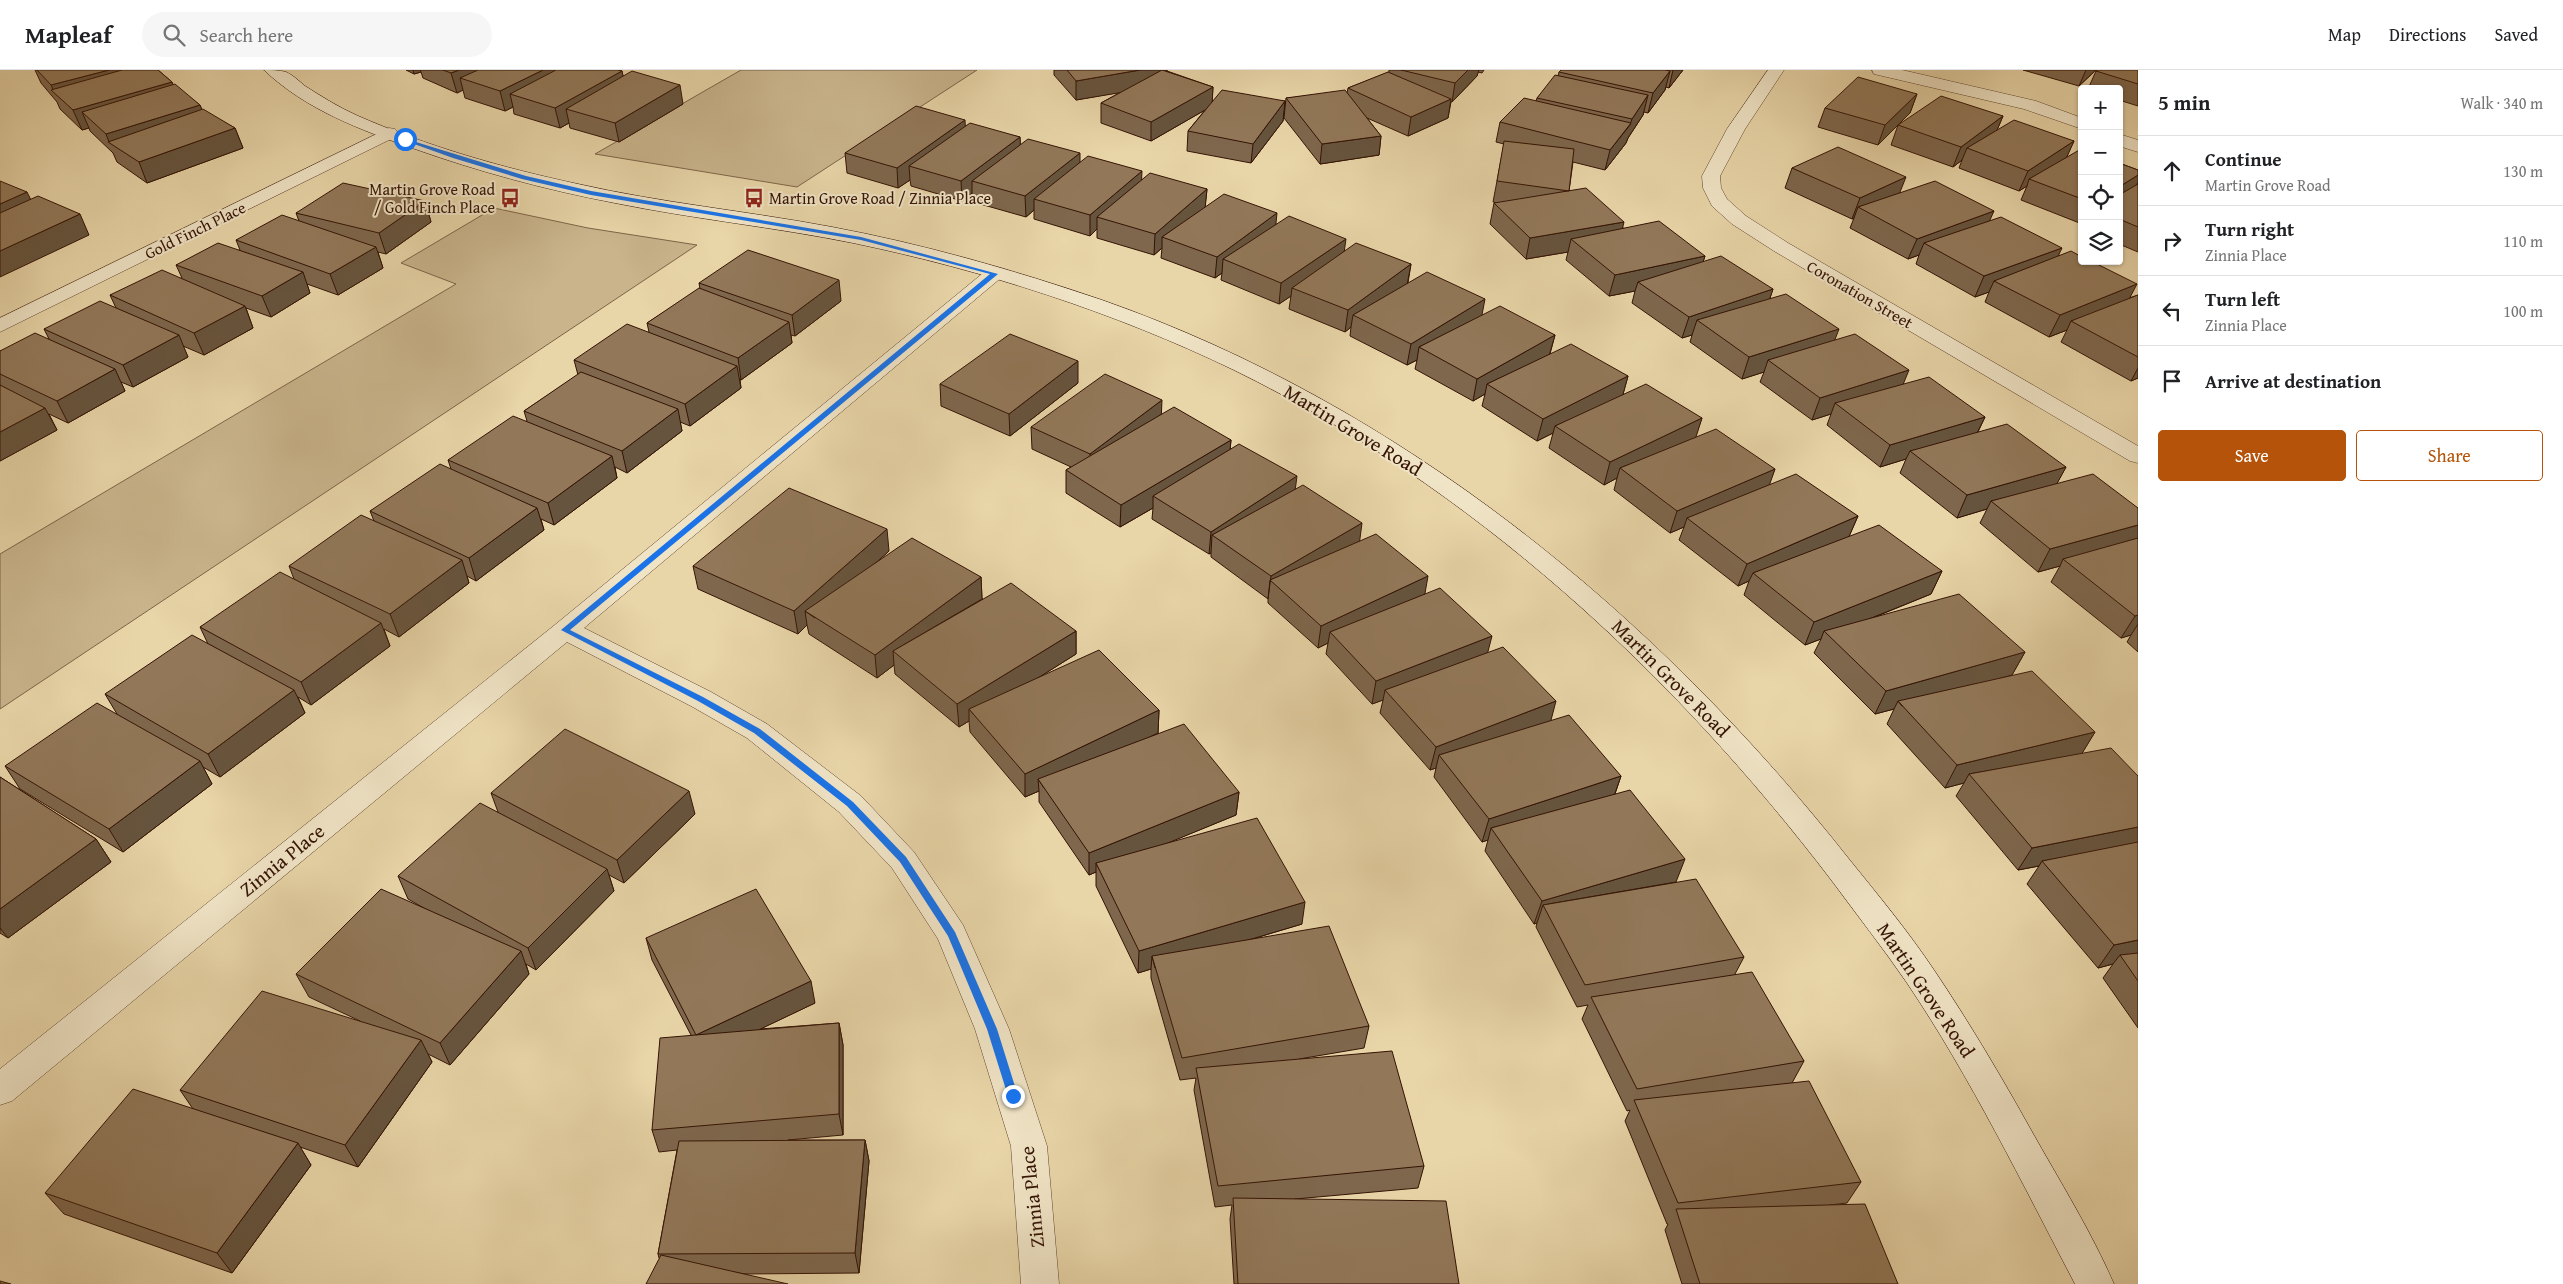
<!DOCTYPE html>
<meta charset="utf-8">
<style>
body{margin:0;font-family:"Gentium Book Plus",serif;background:#f6f6f6;color:#202124}
.controls{position:absolute;right:15px;top:15px;display:grid;overflow:hidden;border-radius:5px;box-shadow:0 1px 4px #0004}
.controls button{width:45px;height:45px;display:grid;place-items:center;padding:0;border:0;border-bottom:1px solid #e0e0e0;background:#fff;color:#202124;font:25px sans-serif}
.stop{position:absolute;width:15px;height:15px;margin:-11px;border:4px solid #1a73e8;border-radius:50%;background:#fff}
.stop.end{background:#1a73e8;border-color:#fff;box-shadow:0 1px 5px #0008}
.list{margin:0;padding:0;list-style:none}
h2{display:flex;justify-content:space-between;align-items:center;height:65px;margin:0;padding:0 20px;font-size:21px}
h2 small{font-size:16px;font-weight:400;color:#757577}
.list li{display:grid;grid-template-columns:32px 1fr auto;gap:15px;align-items:center;box-sizing:border-box;height:70px;padding:0 20px;border-top:1px solid #e0e0e0}
.list b{display:block;font-size:19px;white-space:nowrap}
.list p{margin:0;font-size:16px;white-space:nowrap;color:#757577}
.list em{font-size:16px;font-style:normal;color:#757577}
.actions{display:flex;gap:10px;padding:15px 20px}
.actions a{flex:1;padding:11px 0;border:1px solid #b45309;border-radius:5px;text-align:center;font-size:18px;color:#b45309}
.actions .main{background:#b45309;color:#fff}
.icon{flex:none;width:28px;height:28px;fill:none;stroke:currentColor;stroke-width:2;stroke-linecap:round;stroke-linejoin:round}
.map{position:relative;flex:none;width:2138px;height:1214px;overflow:hidden}
header{display:flex;align-items:center;gap:30px;box-sizing:border-box;height:70px;padding:0 25px;background:#fff;border-bottom:1px solid #e0e0e0}
header strong{font-size:24px}
nav{display:flex;gap:28px;margin-inline-start:auto;font-size:18px}
.search{width:350px;height:45px;background:#f6f6f6;display:flex;align-items:center;gap:12px;box-sizing:border-box;padding:0 18px;border-radius:28px;color:#757577;font-size:19px}
main{display:flex}
aside{flex:1;background:#fff}
.map>svg:first-child{display:block}
.green{fill:#c9b48c;stroke:#7e6448}
.lines{fill:none;stroke-linecap:round;stroke-linejoin:round}
.street-casing{stroke:#61442d;stroke-width:1}
.secondary-casing{stroke:#341304;stroke-width:1}
.street{fill:#f0e4c6;fill-rule:evenodd}
.secondary{fill:#f0e4c6;fill-rule:evenodd}
.wall{fill:#7e674d;stroke:#341304}
.shaded-wall{fill:#66543e;stroke:#341304}
.building{fill:#927859;stroke:#341304}
.route{fill:#1a73e8}
.labels{text-anchor:middle;stroke-width:4;stroke-linejoin:round;paint-order:stroke}
.far-poi-label{font-size:16px;fill:#341304;stroke:#f0e4c6;text-anchor:end}
.far-street-label{font-size:16px;fill:#341304;stroke:#f0e4c6}
.street-label{font-size:20px;fill:#341304;stroke:#f0e4c6}
</style>
<header>
<strong>Mapleaf</strong>
<div class="search"><svg class="icon" aria-label="search" viewBox="0 0 24 24"><circle cx="10" cy="10" r="6"/><path d="M15 15l6 6"/></svg>Search here</div>
<nav><a>Map</a><a>Directions</a><a>Saved</a></nav>
</header>
<main>
<div class="map">
<svg width="2138" height="1214" viewBox="0 0 2138 1214">
<rect width="100%" height="100%" fill="#e8d5a8"/>
<filter id="stains"><feTurbulence type="fractalNoise" baseFrequency=".004" numOctaves="4"/><feColorMatrix values="0 0 0 0 .2 0 0 0 0 .09 0 0 0 0 .02 0 0 0 .5 -.17"/></filter>
<radialGradient id="worn" r=".72"><stop offset=".6" stop-color="#630" stop-opacity="0"/><stop offset="1" stop-color="#630" stop-opacity=".3"/></radialGradient>
<!-- green -->
<path class="green" d="M741,0H977L797,117L595,84Z
M494,138L588,158L697,175L0,639V484L456,214L401,193Z"/>
<g class="lines">
<defs>
<path id="street" d="M1768,0H1784L1745,59L1720,106L1721,118L1727,129L1746,146L1788,173L2138,376V393L2130,391L1774,181L1732,154L1712,136L1703,118L1702,106L1727,59Z
M1872,0H1902L2036,31L2082,48V59L2024,39L1874,4Z
M389,58L395,59L398,63L395,67L0,262V248Z
M2119,64L2138,70V82L2119,76Z
M995,197L1002,199L1005,203L1002,207L584,558L711,622L767,654L861,726L914,782L963,855L1009,959L1047,1076L1059,1214H1021L1011,1076L975,959L938,869L892,798L839,742L747,668L691,636L567,572L12,1031L0,1035V999L556,554L988,199Z"/>
<path id="secondary" d="M264,0C271,0 279,0 286,2C293,5 299,11 305,16C321,26 338,37 356,45C426,76 503,98 578,114C662,133 747,141 832,157C923,174 1014,200 1102,230C1401,335 1654,542 1849,789C1878,825 1908,861 1934,900C1969,952 2001,1006 2031,1060C2059,1110 2091,1161 2114,1214H2075C2022,1113 1971,1008 1907,913C1883,878 1857,845 1832,811C1672,601 1472,417 1234,300C1114,242 983,200 853,173C774,157 694,149 615,133C547,120 480,102 415,79C361,60 306,40 264,0Z"/>
</defs>
<!-- street casing -->
<use href="#street" class="street-casing"/>
<!-- secondary casing -->
<use href="#secondary" class="secondary-casing"/>
<!-- street -->
<use href="#street" class="street"/>
<!-- secondary -->
<use href="#secondary" class="secondary"/>
</g>
<!-- wall -->
<path class="wall" d="M35,0H158L172,12L173,15L200,35L202,40L235,58L243,78L147,113L117,92L113,83L90,61L89,58L82,60L60,39L57,32L41,13Z
M406,0H618L622,1L623,6L683,34L619,72L570,58L569,53L560,58L514,44L513,37L505,41L465,28L463,20L457,23L423,8L421,2L414,4Z
M1054,0H1167V1L1213,17L1212,31H1285L1283,51L1251,93L1187,81L1188,61L1205,40L1151,71L1101,53V33L1121,22L1076,30L1054,5Z
M1389,0H1484L1482,3L1478,2L1477,6L1452,32H1451L1448,48L1408,66L1367,48L1381,66L1379,85L1320,94L1284,48L1286,28L1347,23L1348,18L1389,2Z
M1561,0H1683L1669,18L1666,17L1665,20L1648,43L1644,42L1643,45L1628,68L1626,73L1605,100L1573,92L1569,121L1623,158L1705,186L1703,192L1773,219L1770,228L1903,314L1985,347L1978,362L2066,397L2057,413L2138,438V582L2127,572L2131,565L2121,568L2051,512L2060,496L2038,502L1980,453L1987,439L1957,448L1900,403L1906,389L1880,397L1827,355L1831,344L1812,350L1760,312L1764,302L1742,309L1690,272L1692,265L1682,268L1632,233L1635,221L1609,226L1566,190L1568,182L1526,189L1490,154L1494,133H1498L1493,132L1504,74L1496,72L1500,52L1536,31L1537,28L1558,6L1559,2Z
M2023,0H2096L2079,16Z
M2138,0V36L2119,30V19H2088L2096,1Z
M1917,24L1910,43L1878,75L1818,57L1825,38Z
M2003,46L1997,60L2074,71L2066,88L2082,80V154L2021,130L2027,116L2019,121L1959,98L1962,90L1953,97L1891,75L1898,55Z
M966,56L1020,67V75L1142,110L1207,119L1205,137L1276,154L1344,181L1411,194L1408,213L1482,245L1555,265L1550,284L1628,306L1623,324L1702,348L1695,368L1775,399L1769,414L1858,446L1849,466L1942,501L1931,524L1875,547L2025,582L2012,605L2004,607L2095,662L2082,683L2138,706V958L2103,908L2113,894L2098,898L2027,814L2039,796L2018,800L1956,726L1964,713L1945,718L1887,654L1894,639L1875,644L1814,583L1821,569L1805,575L1744,525L1749,511L1738,516L1679,470L1684,457L1670,463L1614,420L1617,408L1604,415L1549,378L1553,363L1537,371L1482,336L1485,324L1473,331L1415,299L1417,290L1407,295L1350,266L1351,257L1345,262L1289,239L1291,226L1279,234L1221,210L1222,203L1215,208L1161,188L1162,178L1154,185L1097,168V159L1090,166L1034,149V140L1026,147L973,132L972,123L962,131L911,116L910,110L898,118L847,103L845,83Z
M2119,93L2138,100V112L2137,114H2138V182L2119,174Z
M1792,98L1900,123L1990,151L2058,186L2129,228L2138,225V308L2131,311L2061,272L2067,260L2049,267L1985,232L1989,222L1975,227L1916,194L1919,185L1908,189L1850,158L1854,148L1852,149L1785,118Z
M425,131L431,152L386,184L378,182L383,198L338,225L307,214L310,223L271,247L246,238L253,258L204,285L183,276L188,287L133,317L121,312L125,321L68,353L49,344L57,360L0,391V281L49,269L44,259L116,238L110,225L182,208L176,195L240,180L236,170L299,151L296,143Z
M699,213L841,231L795,266L791,265L792,273L741,310L740,309L741,318L690,356L680,352L682,361L627,403L615,397L617,408L554,455L541,449L544,460L476,511L467,506L469,513L399,567L384,559L390,576L311,635L298,627L305,643L220,707L203,697L212,714L123,782L20,719L5,696L117,644L105,624L208,574L200,557L294,509L289,496L374,451L370,441L451,399L448,390L527,351L524,341L578,305L574,290L649,262L647,253L700,219Z
M1078,313L1010,366L941,336L940,314Z
M1162,345L1231,370L1230,379L1295,419L1425,524L1488,583L1551,651L1621,706L1615,724L1676,812L1744,887L1735,904L1804,991L1792,1013L1861,1112L1847,1133L1830,1135L1898,1214H1682L1665,1160L1668,1154H1667L1625,1051L1630,1040L1627,1041L1582,949L1588,935L1577,937L1536,857L1537,853L1534,854L1485,781L1488,770L1482,772L1434,707L1436,698L1430,700L1380,643L1383,630L1372,634L1326,584L1328,573L1318,578L1268,533V529L1211,487V483L1209,484L1152,449L1153,438L1120,457L1066,423V400L1071,397L1032,379L1031,357Z
M889,481L880,489L981,507L982,529L1076,561V584L1038,608L1159,640L1158,663L1152,666L1239,722L1236,745L1167,773L1302,854L1252,869L1369,956L1364,978L1299,989L1424,1096L1418,1118L1295,1129L1459,1214H1234L1230,1149L1232,1135L1215,1137L1194,1020L1196,1008L1180,1010L1151,908V899L1138,903L1096,816V802L1089,805L1039,732V721L1025,727L970,662L969,651L959,657L895,604L894,595L877,608L809,564L807,555L798,564L698,519L693,496Z
M0,707L96,769L111,792L8,868L0,863Z
M491,723L695,744L624,813L609,805L614,821L536,900L526,894L529,904L450,995L428,984L432,992L358,1097L300,1077L311,1095L232,1203L64,1144L45,1123L193,1039L180,1020L360,951L309,927L296,904L429,841L408,829L398,806L498,742Z
M646,868L815,933L760,959L839,953L843,975V1065L788,1070H865L869,1091L859,1203L744,1204L659,1188L658,1184L677,1080L659,1082L652,1060L691,965L652,890Z"/>
<!-- shaded-wall -->
<path class="shaded-wall" d="M109,0H153L54,22L51,15Z
M413,0H420L421,2L414,4Z
M459,0H510L460,8L463,20L457,23L451,3Z
M543,0H572L510,24L513,37L505,41L500,21Z
M1140,0H1167L1166,15L1076,30V11Z
M1468,0H1479L1477,6L1452,32L1455,13Z
M1673,0H1683L1669,18Z
M2086,0H2096L2079,16Z
M622,1L626,21L566,39L569,53L560,58L555,38Z
M1670,1L1665,20L1648,43L1653,23Z
M172,12L180,31L82,42L89,58L82,60L73,40Z
M680,15L683,34L619,72L615,53Z
M1213,17L1212,36L1151,71V52Z
M1917,24L1910,43L1878,75L1885,55Z
M1648,25L1643,45L1628,68L1626,73L1605,100L1610,80L1630,55L1632,49Z
M1451,29L1448,48L1408,66L1411,47Z
M1285,31L1283,51L1251,93L1253,74Z
M200,35L208,55L109,72L106,64Z
M2003,46L1995,65L1967,78L1962,90L1953,97L1961,77Z
M965,50L966,70L909,96L910,110L898,118L897,98Z
M235,58L243,78L147,113L139,92Z
M1381,66L1379,85L1320,94L1322,74Z
M1020,67L1021,87L972,111V123L962,131L961,111Z
M2074,71L2065,91L2029,109L2027,116L2019,121L2028,101Z
M1080,83V103L1034,129V140L1026,147L1025,126Z
M1142,101L1141,121L1097,147V159L1090,166V145Z
M2138,105V112L2133,122L2119,131V117Z
M1906,107L1898,127L1858,137L1854,148L1852,149L1860,128Z
M1207,119L1205,139L1162,167V178L1154,185L1155,164Z
M27,122L37,142L0,159V134Z
M425,131L431,152L386,184L379,163Z
M1994,141L1985,161L1924,173L1919,185L1908,189L1917,169Z
M1277,143L1275,163L1223,189L1222,203L1215,208L1217,187Z
M80,144L89,165L0,207V181Z
M1624,152L1619,173L1571,169L1568,182L1526,189L1530,168Z
M1346,169L1343,190L1292,218L1291,226L1279,234L1281,213Z
M376,177L383,198L338,225L330,204Z
M2062,178L2052,199L1994,211L1989,222L1975,227L1984,206Z
M1705,186L1698,207L1638,212L1635,221L1609,226L1615,205Z
M1411,194L1407,215L1353,245L1351,257L1345,262L1348,240Z
M303,202L310,223L271,247L262,226Z
M839,210L841,231L795,266L792,245Z
M2137,214L2126,235L2071,251L2067,260L2049,267L2060,245Z
M1773,219L1766,240L1697,250L1692,265L1682,268L1689,247Z
M1485,229L1481,250L1419,277L1417,290L1407,295L1411,274Z
M245,236L253,258L204,285L194,263Z
M789,252L792,273L741,310L738,288Z
M1839,259L1831,280L1768,290L1764,302L1742,309L1749,287Z
M179,265L188,287L133,317L123,295Z
M1555,265L1549,286L1487,314L1485,324L1473,331L1477,309Z
M1078,291V313L1010,366L1009,344Z
M737,296L741,318L690,356L685,334Z
M2138,298V308L2131,311Z
M115,299L125,321L68,353L57,331Z
M1909,300L1900,322L1835,333L1831,344L1812,350L1820,328Z
M1628,306L1622,328L1555,356L1553,363L1537,371L1543,349Z
M1162,330L1161,352L1090,406V384Z
M45,338L57,360L0,391V362Z
M678,339L682,361L627,403L622,381Z
M1985,347L1974,369L1910,381L1906,389L1880,397L1890,375Z
M1702,348L1695,370L1620,398L1617,408L1604,415L1610,392Z
M1231,370L1229,392L1153,426V438L1120,457L1121,435Z
M612,386L617,408L554,455L548,433Z
M2066,397L2054,419L1991,431L1987,439L1957,448L1967,425Z
M1775,399L1767,422L1687,448L1684,457L1670,463L1677,441Z
M1297,406L1294,429L1212,465L1211,483L1209,484L1211,462Z
M537,438L544,460L476,511L469,488Z
M1858,446L1848,469L1753,503L1749,511L1738,516L1747,494Z
M1362,453L1359,476L1270,510L1268,529L1271,506Z
M2138,455V474L2063,489L2060,496L2038,502L2050,479Z
M887,459L889,481L815,548L805,541L807,555L798,564L794,541Z
M462,490L469,513L399,567L390,544Z
M1942,501L1931,524L1829,565L1824,561L1821,569L1805,575L1814,552Z
M1428,506L1424,529L1330,562L1328,573L1318,578L1321,556Z
M981,507L982,529L893,581L894,595L877,608L875,585Z
M2138,545V554L2131,565L2121,568L2135,546Z
M381,553L390,576L311,635L301,612Z
M1076,561V584L976,647L969,639V651L959,657L957,634Z
M1492,566L1486,589L1385,620L1383,630L1372,634L1376,611Z
M2025,582L2012,605L1902,636L1898,631L1894,639L1875,644L1886,621Z
M294,620L305,643L220,707L208,684Z
M1556,631L1550,654L1439,685L1436,698L1430,700L1436,677Z
M1159,640L1158,663L1044,718L1038,709L1039,721L1025,727V704Z
M2095,662L2081,685L1969,704L1964,713L1945,718L1957,695Z
M200,691L212,714L123,782L109,759Z
M1621,706L1613,729L1491,758L1488,770L1482,772L1489,749Z
M689,721L695,744L624,813L617,790Z
M1239,722L1236,745L1100,801L1096,793V802L1089,805V783Z
M2138,757V777L2042,791L2039,796L2018,800L2032,778Z
M96,769L111,792L8,868L0,858V839Z
M1685,789L1676,812L1543,835L1537,853L1534,854L1542,831Z
M607,799L614,821L536,900L528,878Z
M1305,832L1302,854L1155,898L1152,886L1151,899L1138,903L1139,881Z
M2138,870V889L2120,885L2113,894L2098,898L2114,875Z
M521,881L529,904L450,995L440,973Z
M811,911L815,933L702,987L696,965Z
M839,953L843,975V1065L839,1044Z
M421,970L432,992L358,1097L345,1075Z
M865,1070L869,1091L859,1203L855,1183Z
M298,1073L311,1095L232,1203L217,1183Z"/>
<!-- building -->
<path class="building" d="M37,0H109L51,15Z
M122,0H158L172,12L73,40L51,20Z
M443,0H459L451,3Z
M478,0H543L500,21L460,8Z
M556,0H618L622,1L555,38L510,24Z
M1067,0H1140L1076,11Z
M1162,0L1213,17L1151,52L1101,33Z
M1401,0H1468L1455,13Z
M1561,0H1665L1670,1L1653,23L1559,2Z
M2097,0H2138V14L2096,1Z
M632,1L680,15L615,53L566,39Z
M1388,2L1451,29L1411,47L1348,18Z
M1555,5L1648,25L1632,49L1537,28Z
M1858,7L1917,24L1885,55L1825,38Z
M175,14L200,35L106,64L82,42Z
M1222,20L1285,31L1253,74L1188,61Z
M1345,20L1381,66L1322,74L1286,28Z
M1941,26L2003,46L1961,77L1898,55Z
M1524,28L1631,53L1610,80L1500,52Z
M916,36L965,50L897,98L845,83Z
M203,39L235,58L139,92L108,72Z
M2014,50L2074,71L2028,101L1967,78Z
M970,53L1020,67L961,111L909,96Z
M1028,69L1080,83L1025,126L972,111Z
M1504,71L1574,79L1569,121L1497,111Z
M1838,77L1906,107L1860,128L1792,98Z
M2081,79L2082,80V129L2029,109Z
M1088,86L1142,101L1090,145L1034,129Z
M2119,93L2138,100V105L2119,117Z
M1150,103L1207,119L1155,164L1097,147Z
M0,111L27,122L0,134Z
M1935,111L1994,141L1917,169L1858,137Z
M343,113L425,131L379,163L296,143Z
M2138,114V157L2119,149V125Z
M1586,118L1624,152L1530,168L1494,133Z
M1224,124L1277,143L1217,187L1162,167Z
M38,126L80,144L0,181V143Z
M282,145L376,177L330,204L236,170Z
M1289,146L1346,169L1281,213L1223,189Z
M2001,147L2062,178L1984,206L1924,173Z
M1659,151L1705,186L1615,205L1571,169Z
M218,173L303,202L262,226L176,195Z
M1356,173L1411,194L1348,240L1292,218Z
M748,180L839,210L792,245L699,213Z
M2071,181L2082,187V191H2091L2137,214L2060,245L1994,211Z
M1721,186L1773,219L1689,247L1638,212Z
M162,200L245,236L194,263L110,225Z
M1427,202L1485,229L1411,274L1353,245Z
M699,218L789,252L738,288L647,253Z
M1786,224L1839,259L1749,287L1697,250Z
M2138,225V287L2071,251Z
M100,231L179,265L123,295L44,259Z
M1500,236L1555,265L1477,309L1419,277Z
M627,254L737,296L685,334L574,290Z
M35,263L115,299L57,331L0,304V281Z
M1010,264L1078,291L1009,344L940,314Z
M1855,264L1909,300L1820,328L1768,290Z
M1571,274L1628,306L1543,349L1487,314Z
M581,302L678,339L622,381L524,341Z
M1105,304L1162,330L1090,384L1031,357Z
M1929,307L1985,347L1890,375L1835,333Z
M1646,314L1702,348L1610,392L1555,356Z
M0,315L45,338L0,362Z
M1174,337L1231,370L1121,435L1066,400Z
M513,346L612,386L548,433L448,390Z
M2007,354L2066,397L1967,425L1910,381Z
M1716,359L1775,399L1677,441L1620,398Z
M1239,374L1297,406L1211,462L1153,426Z
M440,394L537,438L469,488L370,441Z
M1796,404L1858,446L1747,494L1687,448Z
M2093,404L2138,438V455L2050,479L1991,431Z
M1303,415L1362,453L1271,506L1212,465Z
M789,418L887,459L794,541L693,496Z
M361,445L462,490L390,544L289,496Z
M1879,455L1942,501L1814,552L1753,503Z
M1376,464L1428,506L1321,556L1270,510Z
M912,468L981,507L875,585L805,541Z
M2138,468V545L2135,546L2063,489Z
M280,502L381,553L301,612L200,557Z
M1011,513L1076,561L957,634L893,581Z
M1440,518L1492,566L1376,611L1330,562Z
M1959,524L2025,582L1886,621L1824,561Z
M192,565L294,620L208,684L105,624Z
M1503,577L1556,631L1436,677L1385,620Z
M1099,580L1159,640L1025,704L969,639Z
M2032,601L2095,662L1957,695L1898,631Z
M97,633L200,691L109,759L5,696Z
M1569,645L1621,706L1489,749L1439,685Z
M1184,654L1239,722L1089,783L1038,709Z
M565,659L689,721L617,790L491,723Z
M2111,678L2138,706V757L2032,778L1969,704Z
M0,707L96,769L0,839Z
M1630,720L1685,789L1542,831L1491,758Z
M480,733L607,799L528,878L398,806Z
M1257,748L1305,832L1139,881L1096,793Z
M2138,772V870L2114,875L2042,791Z
M1696,809L1744,887L1585,915L1543,835Z
M381,819L521,881L440,973L296,904Z
M756,819L811,911L696,965L646,868Z
M1329,856L1369,956L1182,988L1152,886Z
M2138,883V911L2120,885Z
M1752,902L1804,991L1637,1019L1591,927Z
M262,921L421,970L345,1075L180,1020Z
M839,953V1044L652,1060L660,968Z
M1392,981L1424,1096L1218,1116L1196,998Z
M1809,1011L1861,1112L1678,1133L1634,1030Z
M133,1019L298,1073L217,1183L45,1123Z
M865,1070L855,1183L658,1184L679,1071Z
M1233,1128L1446,1131L1459,1214H1238Z
M1865,1134L1898,1214H1700L1676,1139Z
M661,1185L788,1214H646Z
M0,1211L11,1214H0Z"/>
<!-- route -->
<path class="route" d="M403,68L526,106L591,121L861,167L998,204L570,560L703,627L760,659L853,732L906,787L955,862L997,959L1018,1026L1017,1029L1013,1031L1008,1026L987,959L948,866L900,792L847,736L754,663L698,631L561,560L990,204L861,170L591,125L522,109L453,88L403,70Z"/>
<!-- icons -->
<defs>
<symbol id="bus-bare" viewBox="-9 -9 18 18"><path d="M-5-6H5V4H4V6H2V4H-2V6H-4V4H-5ZM-3.5-4V0h7V-4ZM-3.5 1.2v1.5H-2V1.2ZM2 1.2v1.5H3.5V1.2Z" fill="#8f2418" stroke="#f0e4c6" stroke-width="2.5" paint-order="stroke"/></symbol>
</defs>
<g fill-rule="evenodd">
<use href="#bus-bare" x="496" y="114" width="28" height="28"/>
<use href="#bus-bare" x="740" y="114" width="28" height="28"/>
</g>
<g class="labels">
<!-- far-poi labels -->
<g class="far-poi-label">
<text x="495" y="125">Martin Grove Road<tspan x="495" dy="18">/ Gold Finch Place</tspan></text>
<text x="769" y="134" text-anchor="start">Martin Grove Road / Zinnia Place</text>
</g>
<!-- far-street labels -->
<g class="far-street-label">
<text transform="translate(195 160) rotate(-26)" y="6">Gold Finch Place</text>
<text transform="translate(1860 224) rotate(30)" y="6">Coronation Street</text>
</g>
<!-- street labels -->
<g class="street-label">
<text transform="translate(1353 360) rotate(31)" y="7">Martin Grove Road</text>
<text transform="translate(1671 608) rotate(45)" y="7">Martin Grove Road</text>
<text transform="translate(282 790) rotate(-39)" y="7">Zinnia Place</text>
<text transform="translate(1926 920) rotate(56)" y="7">Martin Grove Road</text>
<text transform="translate(1032 1127) rotate(-96)" y="7">Zinnia Place</text>
</g>
</g>
<rect width="100%" height="100%" filter="url(#stains)"/>
<rect width="100%" height="100%" fill="url(#worn)"/>
</svg>
<div class="controls">
<button>+</button>
<button>−</button>
<button><svg class="icon" aria-label="locate" viewBox="0 0 24 24"><circle cx="12" cy="12" r="6"/><path d="M12 2v4M12 18v4M2 12h4M18 12h4"/></svg></button>
<button><svg class="icon" aria-label="layers" viewBox="0 0 24 24"><path d="M12 4l9 5-9 5-9-5zM3 14l9 5 9-5"/></svg></button>
</div>
<div class="stop" style="left:405px;top:69px"></div>
<div class="stop end" style="left:1013px;top:1026px"></div>
</div>
<aside>
<h2>5 min<small>Walk · 340 m</small></h2>
<ul class="list">
<li><svg class="icon" aria-label="ahead" viewBox="0 0 24 24"><path d="M12 20V5M6 11l6-6 6 6"/></svg><div><b>Continue</b><p>Martin Grove Road</p></div><em>130 m</em></li>
<li><svg class="icon" aria-label="right" viewBox="0 0 24 24"><path d="M7 20v-9h11M14 6l5 5-5 5"/></svg><div><b>Turn right</b><p>Zinnia Place</p></div><em>110 m</em></li>
<li><svg class="icon" aria-label="left" viewBox="0 0 24 24"><path d="M17 20v-9H6M10 6l-5 5 5 5"/></svg><div><b>Turn left</b><p>Zinnia Place</p></div><em>100 m</em></li>
<li><svg class="icon" aria-label="arrive" viewBox="0 0 24 24"><path d="M6 21V4h12l-3 4 3 4H6"/></svg><div><b>Arrive at destination</b></div></li>
</ul>
<div class="actions"><a class="main">Save</a><a>Share</a></div>
</aside>
</main>
